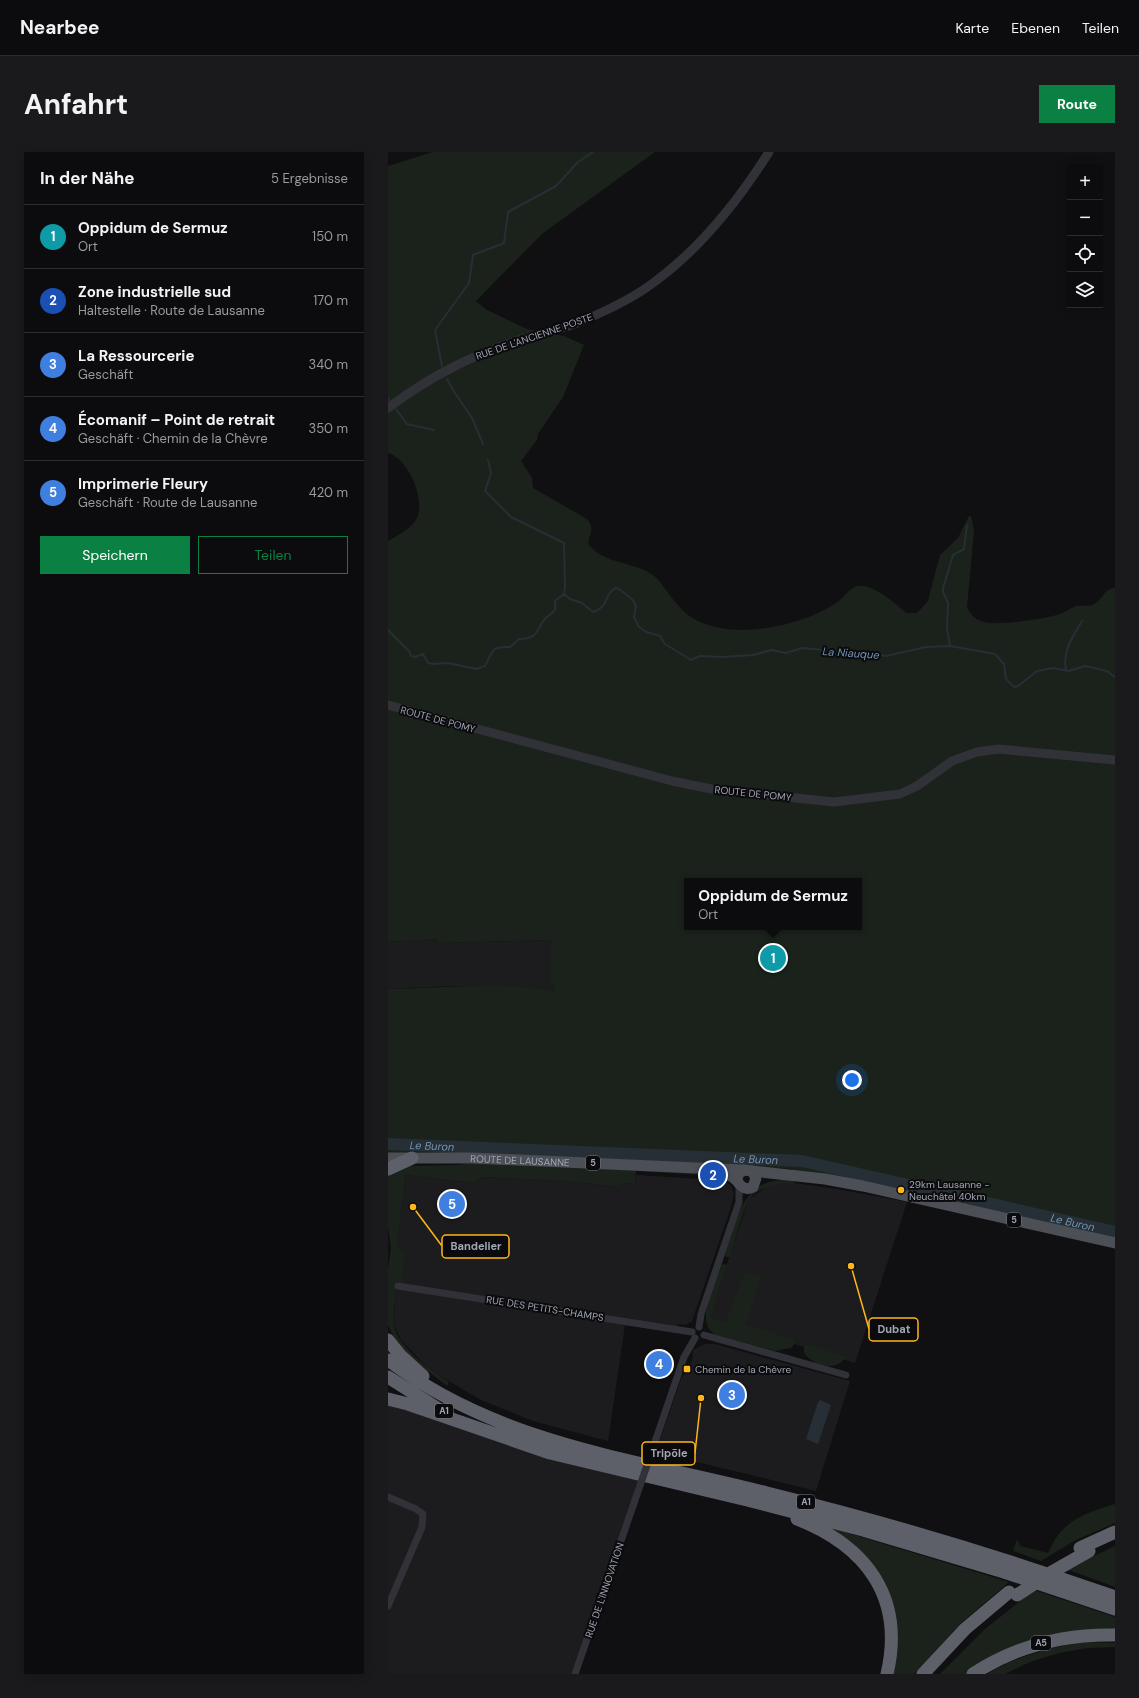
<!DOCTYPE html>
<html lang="de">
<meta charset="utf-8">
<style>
body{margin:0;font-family:"DM Sans",sans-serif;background:#1a1a1c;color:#f1f3f6}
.controls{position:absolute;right:12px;top:12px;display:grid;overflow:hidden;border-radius:0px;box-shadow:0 2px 10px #0003}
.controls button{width:36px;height:36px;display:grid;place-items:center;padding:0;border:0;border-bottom:1px solid #2c2c2e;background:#0c0c0e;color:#f1f3f6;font:20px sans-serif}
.you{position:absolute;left:464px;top:928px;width:14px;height:14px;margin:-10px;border:3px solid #fff;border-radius:50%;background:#1a73e8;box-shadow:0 0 0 6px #1a73e833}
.badge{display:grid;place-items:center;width:26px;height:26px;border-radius:50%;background:#0b8043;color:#fff;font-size:13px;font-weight:700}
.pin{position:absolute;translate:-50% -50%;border:2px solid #fff;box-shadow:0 1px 4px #0006}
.popup{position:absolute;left:296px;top:726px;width:178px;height:52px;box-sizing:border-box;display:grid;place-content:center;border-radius:0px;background:#0c0c0e;filter:drop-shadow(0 1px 3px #0005);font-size:13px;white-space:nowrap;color:#9a9b9e}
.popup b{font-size:15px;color:#f1f3f6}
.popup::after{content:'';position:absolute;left:50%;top:100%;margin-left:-8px;border:8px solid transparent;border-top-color:#0c0c0e}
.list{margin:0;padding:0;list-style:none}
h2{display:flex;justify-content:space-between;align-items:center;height:52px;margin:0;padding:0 16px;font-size:17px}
h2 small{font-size:13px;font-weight:400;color:#9a9b9e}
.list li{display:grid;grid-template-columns:26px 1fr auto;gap:12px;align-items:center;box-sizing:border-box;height:64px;padding:0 16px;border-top:1px solid #2c2c2e}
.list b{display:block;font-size:15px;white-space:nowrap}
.list p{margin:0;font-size:13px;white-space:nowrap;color:#9a9b9e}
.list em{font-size:13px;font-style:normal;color:#9a9b9e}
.actions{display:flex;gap:8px;padding:12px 16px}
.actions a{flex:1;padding:9px 0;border:1px solid #0b8043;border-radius:0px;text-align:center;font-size:14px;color:#0b8043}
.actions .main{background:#0b8043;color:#fff}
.icon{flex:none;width:22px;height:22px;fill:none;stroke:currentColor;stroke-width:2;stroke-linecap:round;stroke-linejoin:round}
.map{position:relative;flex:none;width:727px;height:1522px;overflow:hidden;border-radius:0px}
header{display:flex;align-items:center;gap:24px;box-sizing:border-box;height:56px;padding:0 20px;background:#0c0c0e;border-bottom:1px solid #2c2c2e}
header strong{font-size:19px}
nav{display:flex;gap:22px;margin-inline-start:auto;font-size:14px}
.intro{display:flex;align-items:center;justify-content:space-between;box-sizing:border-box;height:96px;padding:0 24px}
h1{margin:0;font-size:28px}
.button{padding:10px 18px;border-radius:0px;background:#0b8043;color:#fff;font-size:14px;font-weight:700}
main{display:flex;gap:24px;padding:0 24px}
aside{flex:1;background:#0c0c0e;border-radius:0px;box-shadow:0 2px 10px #0003}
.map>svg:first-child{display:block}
.built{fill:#1c1c1f}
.green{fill:#1a221b;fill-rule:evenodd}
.water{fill:#262f36}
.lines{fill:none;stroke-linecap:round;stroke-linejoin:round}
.stream{stroke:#262f36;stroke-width:2}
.river{stroke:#262f36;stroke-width:12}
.minor{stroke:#313237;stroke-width:7}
.tertiary{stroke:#313237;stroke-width:9}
.primary{stroke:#4d4f56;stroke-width:11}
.motorway{stroke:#5d6068;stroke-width:13}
.minor-bridge{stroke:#313237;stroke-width:7}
.motorway-bridge{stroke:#5d6068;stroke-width:13}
.poi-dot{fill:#ffb61b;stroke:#0b0b0d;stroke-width:1.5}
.labels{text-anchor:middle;stroke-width:4;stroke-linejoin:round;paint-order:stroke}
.shield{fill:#0b0b0d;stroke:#737882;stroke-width:1}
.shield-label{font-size:9px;font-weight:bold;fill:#a0a6b4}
.street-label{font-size:10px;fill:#a0a6b4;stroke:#0b0b0d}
.poi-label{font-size:10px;fill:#a0a6b4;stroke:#0b0b0d;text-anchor:start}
.water-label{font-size:11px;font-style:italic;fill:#7394b3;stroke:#0b0b0d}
.leader{fill:none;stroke:#ffb61b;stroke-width:1.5}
.callout-dot{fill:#ffb61b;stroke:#0b0b0d;stroke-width:1.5}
.callout{fill:#0b0b0d;stroke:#ffb61b;stroke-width:1.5}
.callout-label{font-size:11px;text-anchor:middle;font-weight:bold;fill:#a0a6b4}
</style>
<header>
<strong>Nearbee</strong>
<nav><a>Karte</a><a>Ebenen</a><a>Teilen</a></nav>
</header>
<div class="intro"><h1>Anfahrt</h1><a class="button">Route</a></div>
<main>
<aside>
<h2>In der Nähe<small>5 Ergebnisse</small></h2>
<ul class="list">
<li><span class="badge" style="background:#0f9aa8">1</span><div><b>Oppidum de Sermuz</b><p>Ort</p></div><em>150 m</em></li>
<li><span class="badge" style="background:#1a4fb4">2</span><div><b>Zone industrielle sud</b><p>Haltestelle · Route de Lausanne</p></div><em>170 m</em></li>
<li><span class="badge" style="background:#3f7fe0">3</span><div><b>La Ressourcerie</b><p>Geschäft</p></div><em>340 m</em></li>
<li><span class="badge" style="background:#3f7fe0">4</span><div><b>Écomanif – Point de retrait</b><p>Geschäft · Chemin de la Chèvre</p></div><em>350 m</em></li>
<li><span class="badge" style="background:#3f7fe0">5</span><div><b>Imprimerie Fleury</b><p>Geschäft · Route de Lausanne</p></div><em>420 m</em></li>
</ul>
<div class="actions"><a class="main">Speichern</a><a>Teilen</a></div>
</aside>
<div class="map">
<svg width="727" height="1522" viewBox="0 0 727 1522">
<rect width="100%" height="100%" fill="#101012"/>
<!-- built -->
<path class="built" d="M49,787L50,791L164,788L162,830L167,834L166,839L128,835L60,834L0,837V790Z
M18,1023L86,1031L95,1025L175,1029L233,1035L234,1031L247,1032L248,1023L331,1028L332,1026L337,1028L343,1034L346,1042L343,1055L304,1169L298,1173L290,1172L288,1181L237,1173L220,1289L145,1269L93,1248L52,1224L38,1214L13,1188L6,1173L7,1151L9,1130H13L9,1093Z
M399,1030L449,1037L519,1050L467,1211L321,1165L361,1047L380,1034Z
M317,1192H327L462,1229L428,1339L268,1300L293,1227L298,1218H300L305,1205V1198Z
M0,1247L255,1323L187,1522H0Z"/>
<!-- green -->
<path class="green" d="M45,0H267L154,82L88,149L99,158L139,177L176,184L196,193L175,245L150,282L149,288L133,309L144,326L145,336L199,367C210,379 196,386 202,394C217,412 247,410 265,423C275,431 281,444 290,453C299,465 314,472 328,475C363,484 419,471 448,451C455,447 461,436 469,434C484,431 509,452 518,461H529L540,449L552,403L570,386L581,364H583L586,379L579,455C582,462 587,468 596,470C610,474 654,467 669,463C676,461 682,456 688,454C694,453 701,455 706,452C715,448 716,436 727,436V1091L405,1019L404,1017L368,1015L359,1012L350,1014L31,1000L0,1003V837C55,836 111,830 166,839L167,834L162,831L163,788L50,791L49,787L0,790V389C10,383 23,377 29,366C38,348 20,306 0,301V14ZM299,729H471V775H299Z
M86,1011L314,1021L313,1023L248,1019L247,1032L234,1031L233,1035L175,1029L95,1025L86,1031L18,1023L9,1093L16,1102L14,1130H9C8,1144 5,1159 6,1173C9,1195 44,1219 61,1230L59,1234L22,1205L7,1188L0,1173V1117L3,1097L0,1074V1020L19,1014L69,1013Z
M392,1028H407L406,1031C393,1030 367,1036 361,1048C352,1066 348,1087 342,1105H338L337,1102C347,1072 353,1031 392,1028Z
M336,1112L339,1113L322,1165L338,1170L357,1120L373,1124L358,1173L405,1187L407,1191L403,1196L387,1199L328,1183C305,1171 327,1132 333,1113Z
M420,1192L457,1205C450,1221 422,1213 416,1200V1193Z
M727,1352V1371L686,1389L653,1409L625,1399L629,1387L632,1394L660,1401C674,1368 695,1362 727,1352Z
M437,1374L621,1430L573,1471L526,1522H502L499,1445Z
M727,1394V1435L678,1417L684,1414Z
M646,1438L727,1465V1478L587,1515L577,1522H552L597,1477Z
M699,1490L727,1491V1495L700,1496L671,1501L642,1510L617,1522H599C630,1504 663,1494 699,1490Z"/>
<!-- water -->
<path class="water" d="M432,1248L443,1253L430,1292L418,1287L430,1250Z"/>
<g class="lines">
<!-- stream -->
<path class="stream" d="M54,214L47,178L81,131L85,103L116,91L120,60L168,34L190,10L205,0
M59,227L65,238L84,266L95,292
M0,246L1,248
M8,257L19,272L46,278
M176,442L182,447L194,451L205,460C222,454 215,444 227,436L231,437L245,448L248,454L246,465L251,475L258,480L272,484L277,492L303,508L312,504L334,505L365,503L384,498L398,501L414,496L435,498L447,502L462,499L498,504L538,495L562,494L607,502L616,512L618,527L626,535L630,534L649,519L665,516L681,519L697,514L719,519L727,525
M0,478L21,499L23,504L27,505L35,502L40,511L45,512L60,511L88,517L97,514C105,498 104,494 122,495L131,487C152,486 146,480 157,467C160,464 164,461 167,458V449L176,442L177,435L176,391L123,365L97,339L103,321L100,308
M562,494L559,476L560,451L555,440V436L565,403L576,397L579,373
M678,518C674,499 685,484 694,469"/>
<!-- river -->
<path class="river" id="s1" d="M0,992L414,1009L727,1080"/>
<!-- minor -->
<path class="minor" d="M10,1134L304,1180
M311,1175L313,1162L351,1050V1034
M316,1183L458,1223
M268,1287L296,1205L307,1186
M0,1345L28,1357L35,1362L34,1375L0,1454
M187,1522L245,1354"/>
<!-- tertiary -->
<path class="tertiary" d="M0,256C45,222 87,202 140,185C155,181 170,178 184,173C212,162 241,149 265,131C312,97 350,49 381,0
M0,553L284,629L323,637L446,650L512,642L529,634L564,609L589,600L610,597L727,608"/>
<!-- primary -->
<g class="primary">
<path id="s2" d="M0,1006H84L354,1018"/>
<path d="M331,1019C337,1021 345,1024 349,1029C353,1035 357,1039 365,1035L368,1026L364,1019L356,1018L350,1022L349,1029"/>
<path d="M364,1019L437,1027L475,1034L727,1091"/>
</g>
<!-- motorway -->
<path class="motorway" d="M0,1017L24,1006
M0,1188L12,1203L35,1224
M0,1208C112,1293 247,1307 379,1341C497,1370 613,1405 727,1445
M0,1225L49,1256
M0,1247L20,1252L162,1301L359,1348L475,1378L616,1420L727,1457
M409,1367C478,1394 517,1445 499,1522
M692,1396L727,1380
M535,1522L577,1477L621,1440
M585,1522C628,1494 676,1482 727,1483"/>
<!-- minor-bridge -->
<path class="minor-bridge" d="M245,1354L268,1287"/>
<!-- motorway-bridge -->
<path class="motorway-bridge" d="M629,1443L664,1420L701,1399"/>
</g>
<!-- markers -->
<g class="poi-dot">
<circle cx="513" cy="1038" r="4"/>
<rect x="295" y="1213" width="8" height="8" rx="2"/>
</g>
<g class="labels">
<!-- shield labels -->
<g class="shield">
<rect x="198" y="1004" width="14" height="14" rx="3"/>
<rect x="619" y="1061" width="14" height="14" rx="3"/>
<rect x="47" y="1252" width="18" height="14" rx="3"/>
<rect x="409" y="1343" width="18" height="14" rx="3"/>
<rect x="643" y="1484" width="20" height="14" rx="3"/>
</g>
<g class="shield-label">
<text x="205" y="1014">5</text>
<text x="626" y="1071">5</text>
<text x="56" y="1262">A1</text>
<text x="418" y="1353">A1</text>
<text x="653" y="1494">A5</text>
</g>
<!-- street labels -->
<g class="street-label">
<text transform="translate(146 184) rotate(-19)" y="4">RUE DE L'ANCIENNE POSTE</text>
<text transform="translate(50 567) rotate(15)" y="4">ROUTE DE POMY</text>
<text transform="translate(365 641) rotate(6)" y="4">ROUTE DE POMY</text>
<text dy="4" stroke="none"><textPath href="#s2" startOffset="132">ROUTE DE LAUSANNE</textPath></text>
<text transform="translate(157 1156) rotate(9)" y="4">RUE DES PETITS-CHAMPS</text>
<text transform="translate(216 1438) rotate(-71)" y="4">RUE DE L'INNOVATION</text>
</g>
<!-- poi labels -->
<g class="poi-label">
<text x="521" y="1036">29km Lausanne -<tspan x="521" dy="12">Neuchâtel 40km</tspan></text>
<text x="307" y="1221">Chemin de la Chèvre</text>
</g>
<!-- water labels -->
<g class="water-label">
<text transform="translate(463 501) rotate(4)" y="4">La Niauque</text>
<text dy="4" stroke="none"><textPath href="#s1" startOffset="44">Le Buron</textPath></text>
<text dy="4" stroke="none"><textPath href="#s1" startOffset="368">Le Buron</textPath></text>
<text dy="4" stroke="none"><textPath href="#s1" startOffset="692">Le Buron</textPath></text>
</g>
</g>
<!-- callouts -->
<path class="leader" d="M25 1055L54 1094M463 1114L481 1177M313 1246L307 1301"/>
<g class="callout-dot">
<circle cx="25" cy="1055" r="4"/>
<circle cx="463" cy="1114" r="4"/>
<circle cx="313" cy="1246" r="4"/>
</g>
<g class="callout">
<rect x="54" y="1083" width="67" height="23" rx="4"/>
<rect x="481" y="1166" width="49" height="23" rx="4"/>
<rect x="254" y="1290" width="53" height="23" rx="4"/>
</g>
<g class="callout-label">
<text x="88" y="1098">Bandelier</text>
<text x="506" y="1181">Dubat</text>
<text x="281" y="1305">Tripōle</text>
</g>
</svg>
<div class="controls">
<button>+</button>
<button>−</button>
<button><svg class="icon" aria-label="locate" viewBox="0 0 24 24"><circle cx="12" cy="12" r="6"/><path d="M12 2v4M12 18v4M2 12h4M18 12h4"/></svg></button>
<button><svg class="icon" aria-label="layers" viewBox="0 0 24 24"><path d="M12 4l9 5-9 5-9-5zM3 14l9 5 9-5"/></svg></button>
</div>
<div class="you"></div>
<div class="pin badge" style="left:385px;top:806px;background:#0f9aa8">1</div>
<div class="popup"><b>Oppidum de Sermuz</b>Ort</div>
<div class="pin badge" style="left:325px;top:1023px;background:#1a4fb4">2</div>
<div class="pin badge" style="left:344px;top:1243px;background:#3f7fe0">3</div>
<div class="pin badge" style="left:271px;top:1212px;background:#3f7fe0">4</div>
<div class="pin badge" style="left:64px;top:1052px;background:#3f7fe0">5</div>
</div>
</main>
